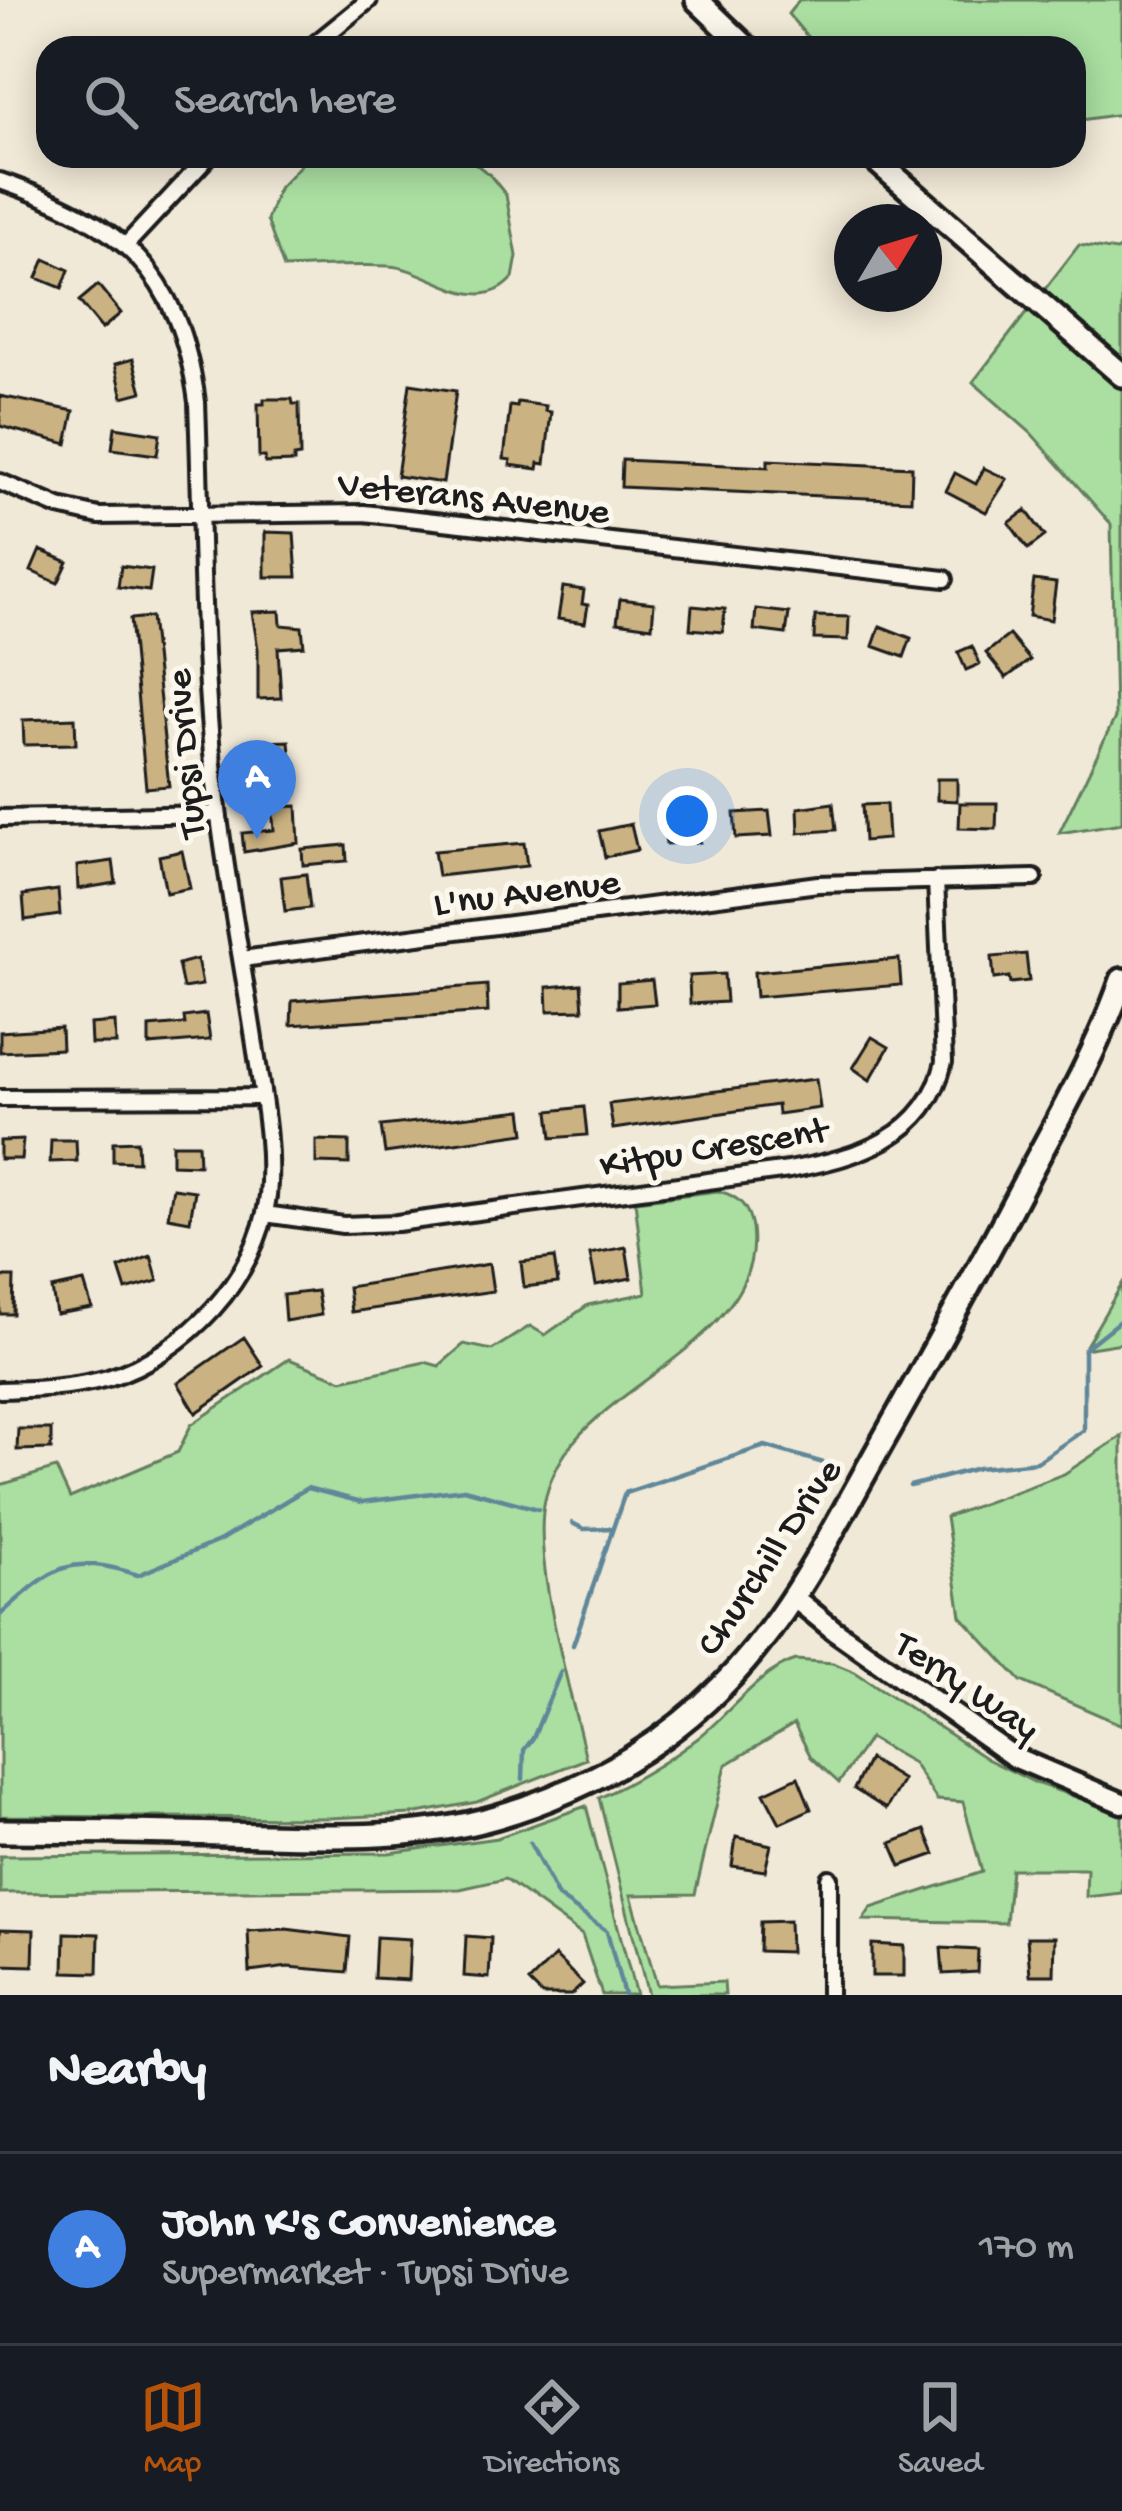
<!DOCTYPE html>
<meta charset="utf-8">
<style>
body{margin:0;font-family:"Gochi Hand",sans-serif;background:#242831;color:#f1f3f6}
.compass{position:absolute;left:834px;top:204px;width:108px;height:108px;border-radius:50%;background:#171b24;box-shadow:0 6px 30px #0003;rotate:52deg}
.you{position:absolute;left:687px;top:816px;width:42px;height:42px;margin:-30px;border:9px solid #fff;border-radius:50%;background:#1a73e8;box-shadow:0 0 0 18px #1a73e833}
.badge{display:grid;place-items:center;width:78px;height:78px;border-radius:50%;background:#b45309;color:#fff;font-size:39px;font-weight:700}
.pin{position:absolute;translate:-50% -99px;filter:drop-shadow(0 3px 6px #0008)}
.pin::after{content:'';position:absolute;top:63px;width:42px;height:36px;background:inherit;clip-path:polygon(0 0,100% 0,50% 100%)}
.list{margin:0;padding:0;list-style:none}
h2{display:flex;justify-content:space-between;align-items:center;height:156px;margin:0;padding:0 48px;font-size:51px}
h2 small{font-size:39px;font-weight:400;color:#9ea1a6}
.list li{display:grid;grid-template-columns:78px 1fr auto;gap:36px;align-items:center;box-sizing:border-box;height:192px;padding:0 48px;border-top:3px solid #363941}
.list b{display:block;font-size:45px;white-space:nowrap}
.list p{margin:0;font-size:39px;white-space:nowrap;color:#9ea1a6}
.list em{font-size:39px;font-style:normal;color:#9ea1a6}
.icon{flex:none;width:66px;height:66px;fill:none;stroke:currentColor;stroke-width:2;stroke-linecap:round;stroke-linejoin:round}
.map{position:relative;flex:none;width:1122px;height:1995px;overflow:hidden}
.search{position:absolute;background:#171b24;box-shadow:0 6px 30px #0003;left:36px;right:36px;top:36px;height:132px;display:flex;align-items:center;gap:30px;box-sizing:border-box;padding:0 42px;border-radius:36px;color:#9ea1a6;font-size:45px}
.sheet{height:348px;background:#171b24}
nav{display:flex;justify-content:space-around;align-items:center;box-sizing:border-box;height:168px;border-top:3px solid #363941;background:#171b24;font-size:33px;color:#9ea1a6}
nav a{display:grid;justify-items:center;gap:6px}
nav .on{color:#b45309}
.map>svg:first-child{display:block}
.green{fill:#aadfa1;stroke:#637e5e;stroke-width:3}
.lines{fill:none;stroke-linecap:round;stroke-linejoin:round}
.stream{stroke:#5f8799;stroke-width:4.5}
.building{fill:#cbb282;stroke:#1c1c1c;stroke-width:3}
.minor-casing{stroke:#1c1c1c;stroke-width:22}
.tertiary-casing{stroke:#1c1c1c;stroke-width:27}
.secondary-casing{stroke:#1c1c1c;stroke-width:30}
.minor{stroke:#fbf7ec;stroke-width:14}
.tertiary{stroke:#fbf7ec;stroke-width:18}
.secondary{stroke:#fbf7ec;stroke-width:21}
.labels{text-anchor:middle;stroke-width:10;stroke-linejoin:round;paint-order:stroke}
.street-label{font-size:39px;fill:#1c1c1c;stroke:#fbf7ec}
</style>
<div class="map">
<svg width="1122" height="1995" viewBox="0 0 1122 1995">
<rect width="100%" height="100%" fill="#f1e9d7"/>
<filter id="ink" filterUnits="userSpaceOnUse"><feTurbulence type="fractalNoise" baseFrequency=".00833" numOctaves="2"/><feDisplacementMap in="SourceGraphic" scale="24" xChannelSelector="R" yChannelSelector="G"/><feConvolveMatrix kernelMatrix="1 2 1 2 8 2 1 2 1" color-interpolation-filters="sRGB"/></filter>
<g filter="url(#ink)">
<!-- green -->
<path class="green" d="M799,0H1122V114L1074,121V48H817L788,14Z
M309,156L467,157L490,175L506,195L517,256L513,278C477,319 429,268 389,266C355,264 319,267 284,268L267,220L278,189Z
M1079,245L1116,251L1122,247V823L1059,833L1115,718L1111,524L1031,433L973,382Z
M718,1191C739,1196 749,1207 752,1228C765,1326 629,1377 576,1439C563,1454 551,1476 546,1496C529,1555 572,1694 586,1759L477,1802L412,1814L329,1818L0,1816V1485L56,1468L70,1498L178,1452L191,1425L289,1359L342,1380L425,1362L439,1366L464,1344L492,1350L530,1326L545,1335L588,1305L646,1293L635,1201Z
M1122,1284V1343L1084,1349Z
M1122,1436V1725L1021,1681L961,1616L946,1517L1064,1474Z
M796,1660L833,1663L855,1672L987,1759L1036,1783L1122,1813V1893L1086,1897L1087,1869H1011L1006,1923L863,1920L871,1908L982,1872L963,1802L937,1800L913,1763L869,1738L839,1783L811,1757L794,1724L726,1765L695,1894L631,1895L657,1985L724,1982L725,1995H648L599,1798C634,1781 667,1762 698,1738C729,1714 758,1672 796,1660Z
M586,1806L636,1995H602L582,1935L505,1879L460,1889L0,1893V1856L389,1853L497,1838Z"/>
<g class="lines">
<!-- stream -->
<path class="stream" d="M910,1486L978,1468L1037,1462L1084,1430V1349L1122,1319
M572,1523L584,1529L613,1528
M0,1615C53,1568 67,1552 138,1575L221,1540L307,1488L362,1502L464,1489L538,1509
M573,1645L625,1493L765,1446L827,1464
M523,1779L524,1750L533,1738L561,1671
M530,1843L558,1897L607,1931L624,1995"/>
</g>
<!-- building -->
<path class="building" d="M45,259L69,270L62,288L37,278Z
M98,285L121,313L102,329L79,301Z
M133,359L142,392L123,397L115,364Z
M410,384L456,391L443,483L397,476Z
M0,396L74,411L67,444L0,426Z
M264,399H292L293,404H299L300,456L294,457V462L265,463V457H259L258,404H264Z
M518,402L546,406L545,411L551,412L545,464L539,463L538,469L510,465L511,460L504,459L510,406L517,407Z
M115,427L160,434L157,455L112,449Z
M622,460L768,467V460L912,467L911,500L621,487Z
M984,468L1007,479L986,512L946,491L955,473L976,484Z
M1026,510L1045,536L1028,549L1009,523Z
M265,532L294,533L297,577H265Z
M40,550L68,562L58,583L31,571Z
M121,566L152,570L149,591L118,587Z
M1034,580L1056,583L1051,620L1029,616Z
M563,587L584,590L582,604L588,605L585,623L558,619Z
M620,599L654,603L652,627L617,622Z
M692,606L725,609L723,632L690,629Z
M756,609L789,613L786,634L754,630Z
M280,611L281,625L302,627L304,646L278,648L281,698L258,699V649L252,612Z
M815,616L849,617L848,640L814,639Z
M151,617L169,786L146,788L130,619Z
M880,626L911,638L904,657L873,646Z
M1009,635L1030,660L1006,678L986,653Z
M972,646L980,664L966,670L958,652Z
M75,718L76,744L24,745L23,720Z
M289,741L292,778L267,779L264,742Z
M937,779H957V801L937,800Z
M833,803L836,830L799,833L798,808Z
M960,803H997L996,829L959,828Z
M886,804L888,839L864,841L862,805Z
M297,806L299,843L244,852L242,833L274,830L272,807Z
M769,811L772,836L736,838L734,813Z
M698,816L700,842L666,844L663,819Z
M631,824L637,850L605,857L599,831Z
M524,843L527,866L438,876L434,851Z
M346,845L347,861L303,865L302,849Z
M182,851L190,888L166,893L159,856Z
M113,861L116,883L78,889L77,866Z
M306,874L310,908L285,911L281,877Z
M58,890L60,915L25,920L23,895Z
M1026,954L1029,981L1010,983L1009,977L994,979L992,957Z
M197,959L202,985L183,988L178,964Z
M899,959L901,985L756,997L754,972Z
M724,974L726,1002L690,1004L689,976Z
M652,980L655,1004L618,1007V983Z
M581,984L583,1010L548,1011L547,987Z
M487,985L488,1012L291,1025L292,1001Z
M206,1014L210,1040L149,1045V1027L185,1024L184,1017Z
M115,1022L116,1044H91L90,1024Z
M61,1028L62,1049L0,1052V1032Z
M872,1037L889,1047L870,1080L853,1068Z
M816,1079L820,1108L778,1114L777,1105L613,1129L609,1104Z
M584,1107L587,1135L552,1138L549,1111Z
M522,1110L525,1133L385,1153L381,1126Z
M23,1140L21,1159H0V1141Z
M51,1140H76L77,1161L50,1162Z
M316,1140L349,1141V1164L316,1163Z
M137,1141L138,1162L113,1161V1142Z
M172,1144H198L199,1165L172,1164Z
M173,1188L195,1191L190,1221L168,1217Z
M626,1247L631,1278L596,1285L590,1254Z
M151,1256L158,1281L126,1290L119,1268Z
M554,1258L558,1283L524,1287L521,1262Z
M489,1264L493,1291L351,1312L348,1287Z
M0,1277H14L13,1314H0Z
M84,1282L92,1308L56,1314L52,1289Z
M317,1291L321,1315L285,1321L283,1295Z
M244,1337L263,1366L196,1413L178,1383Z
M18,1429H51V1449L17,1450Z
M869,1759L903,1780L886,1809L854,1789Z
M798,1777L811,1809L780,1823L764,1793Z
M925,1830L935,1854L901,1866L891,1843Z
M736,1837L771,1845L765,1871L732,1866Z
M789,1921L790,1952L759,1951L760,1922Z
M0,1929L34,1930L33,1966L0,1965Z
M286,1929L350,1937L347,1972L288,1967L250,1972L248,1931Z
M65,1933L99,1934L98,1973L64,1972Z
M466,1936L491,1938L489,1978L464,1976Z
M376,1937L410,1939L408,1980L374,1978Z
M1027,1937H1055L1054,1975H1030Z
M872,1944L904,1946V1976H872Z
M941,1948L978,1950L977,1972L943,1974Z
M555,1956L583,1984L571,1995H542L529,1982Z"/>
<g class="lines">
<defs>
<path id="minor" d="M310,48L369,0
M0,181C121,223 179,269 197,402C202,537 201,674 218,809C228,890 244,971 256,1052C263,1099 273,1148 268,1196C258,1278 185,1354 108,1378C72,1388 37,1389 0,1390
M126,245L209,156
M0,482L59,507L99,516L364,513L945,579
M0,818L218,814
M242,959L818,884L1034,878
M0,1098L262,1097
M265,1214L343,1225L397,1223L789,1170C857,1157 926,1139 944,1062L936,880
M829,1995V1878"/>
<path id="tertiary" d="M792,1596L834,1630L1014,1757L1122,1803"/>
<path id="secondary" d="M697,0L747,48
M871,156L1122,375
M0,1831C75,1831 151,1832 226,1834C315,1836 410,1842 496,1817C581,1792 658,1750 721,1687C793,1616 839,1517 889,1430C938,1344 986,1256 1032,1168C1065,1107 1099,1046 1122,980"/>
</defs>
<!-- minor casing -->
<use href="#minor" class="minor-casing"/>
<!-- tertiary casing -->
<use href="#tertiary" class="tertiary-casing"/>
<!-- secondary casing -->
<use href="#secondary" class="secondary-casing"/>
<!-- minor -->
<use href="#minor" class="minor"/>
<!-- tertiary -->
<use href="#tertiary" class="tertiary"/>
<!-- secondary -->
<use href="#secondary" class="secondary"/>
</g>
</g>
<g class="labels">
<!-- street labels -->
<g class="street-label">
<text transform="translate(474 494) rotate(6)" y="14">Veterans Avenue</text>
<text transform="translate(182 754) rotate(-95)" y="14">Tupsi Drive</text>
<text transform="translate(526 889) rotate(-7)" y="14">L'nu Avenue</text>
<text transform="translate(713 1144) rotate(-9)" y="14">Kitpu Crescent</text>
<text transform="translate(766 1555) rotate(-56)" y="14">Churchill Drive</text>
<text transform="translate(969 1683) rotate(34)" y="14">Terry Way</text>
</g>
</g>
</svg>
<svg class="compass" viewBox="-18 -18 36 36"><path d="M0-13l5 13h-10z" fill="#e53935"/><path d="M0 13l5-13h-10z" fill="#9ea1a6"/></svg>
<div class="you"></div>
<div class="pin badge" style="left:257px;top:839px;background:#3f7fe0">A</div>
<div class="search"><svg class="icon" aria-label="search" viewBox="0 0 24 24"><circle cx="10" cy="10" r="6"/><path d="M15 15l6 6"/></svg>Search here</div>
</div>
<section class="sheet">
<h2>Nearby<small></small></h2>
<ul class="list">
<li><span class="badge" style="background:#3f7fe0">A</span><div><b>John K's Convenience</b><p>Supermarket · Tupsi Drive</p></div><em>170 m</em></li>
</ul>
</section>
<nav>
<a class="on"><svg class="icon" aria-label="map" viewBox="0 0 24 24"><path d="M3 6l6-2 6 2 6-2v14l-6 2-6-2-6 2zM9 4v14M15 6v14"/></svg>Map</a>
<a><svg class="icon" aria-label="directions" viewBox="0 0 24 24"><path d="M12 3l9 9-9 9-9-9zM9 14v-3h6M13 9l2 2-2 2"/></svg>Directions</a>
<a><svg class="icon" aria-label="saved" viewBox="0 0 24 24"><path d="M7 4h10v16l-5-4-5 4z"/></svg>Saved</a>
</nav>
